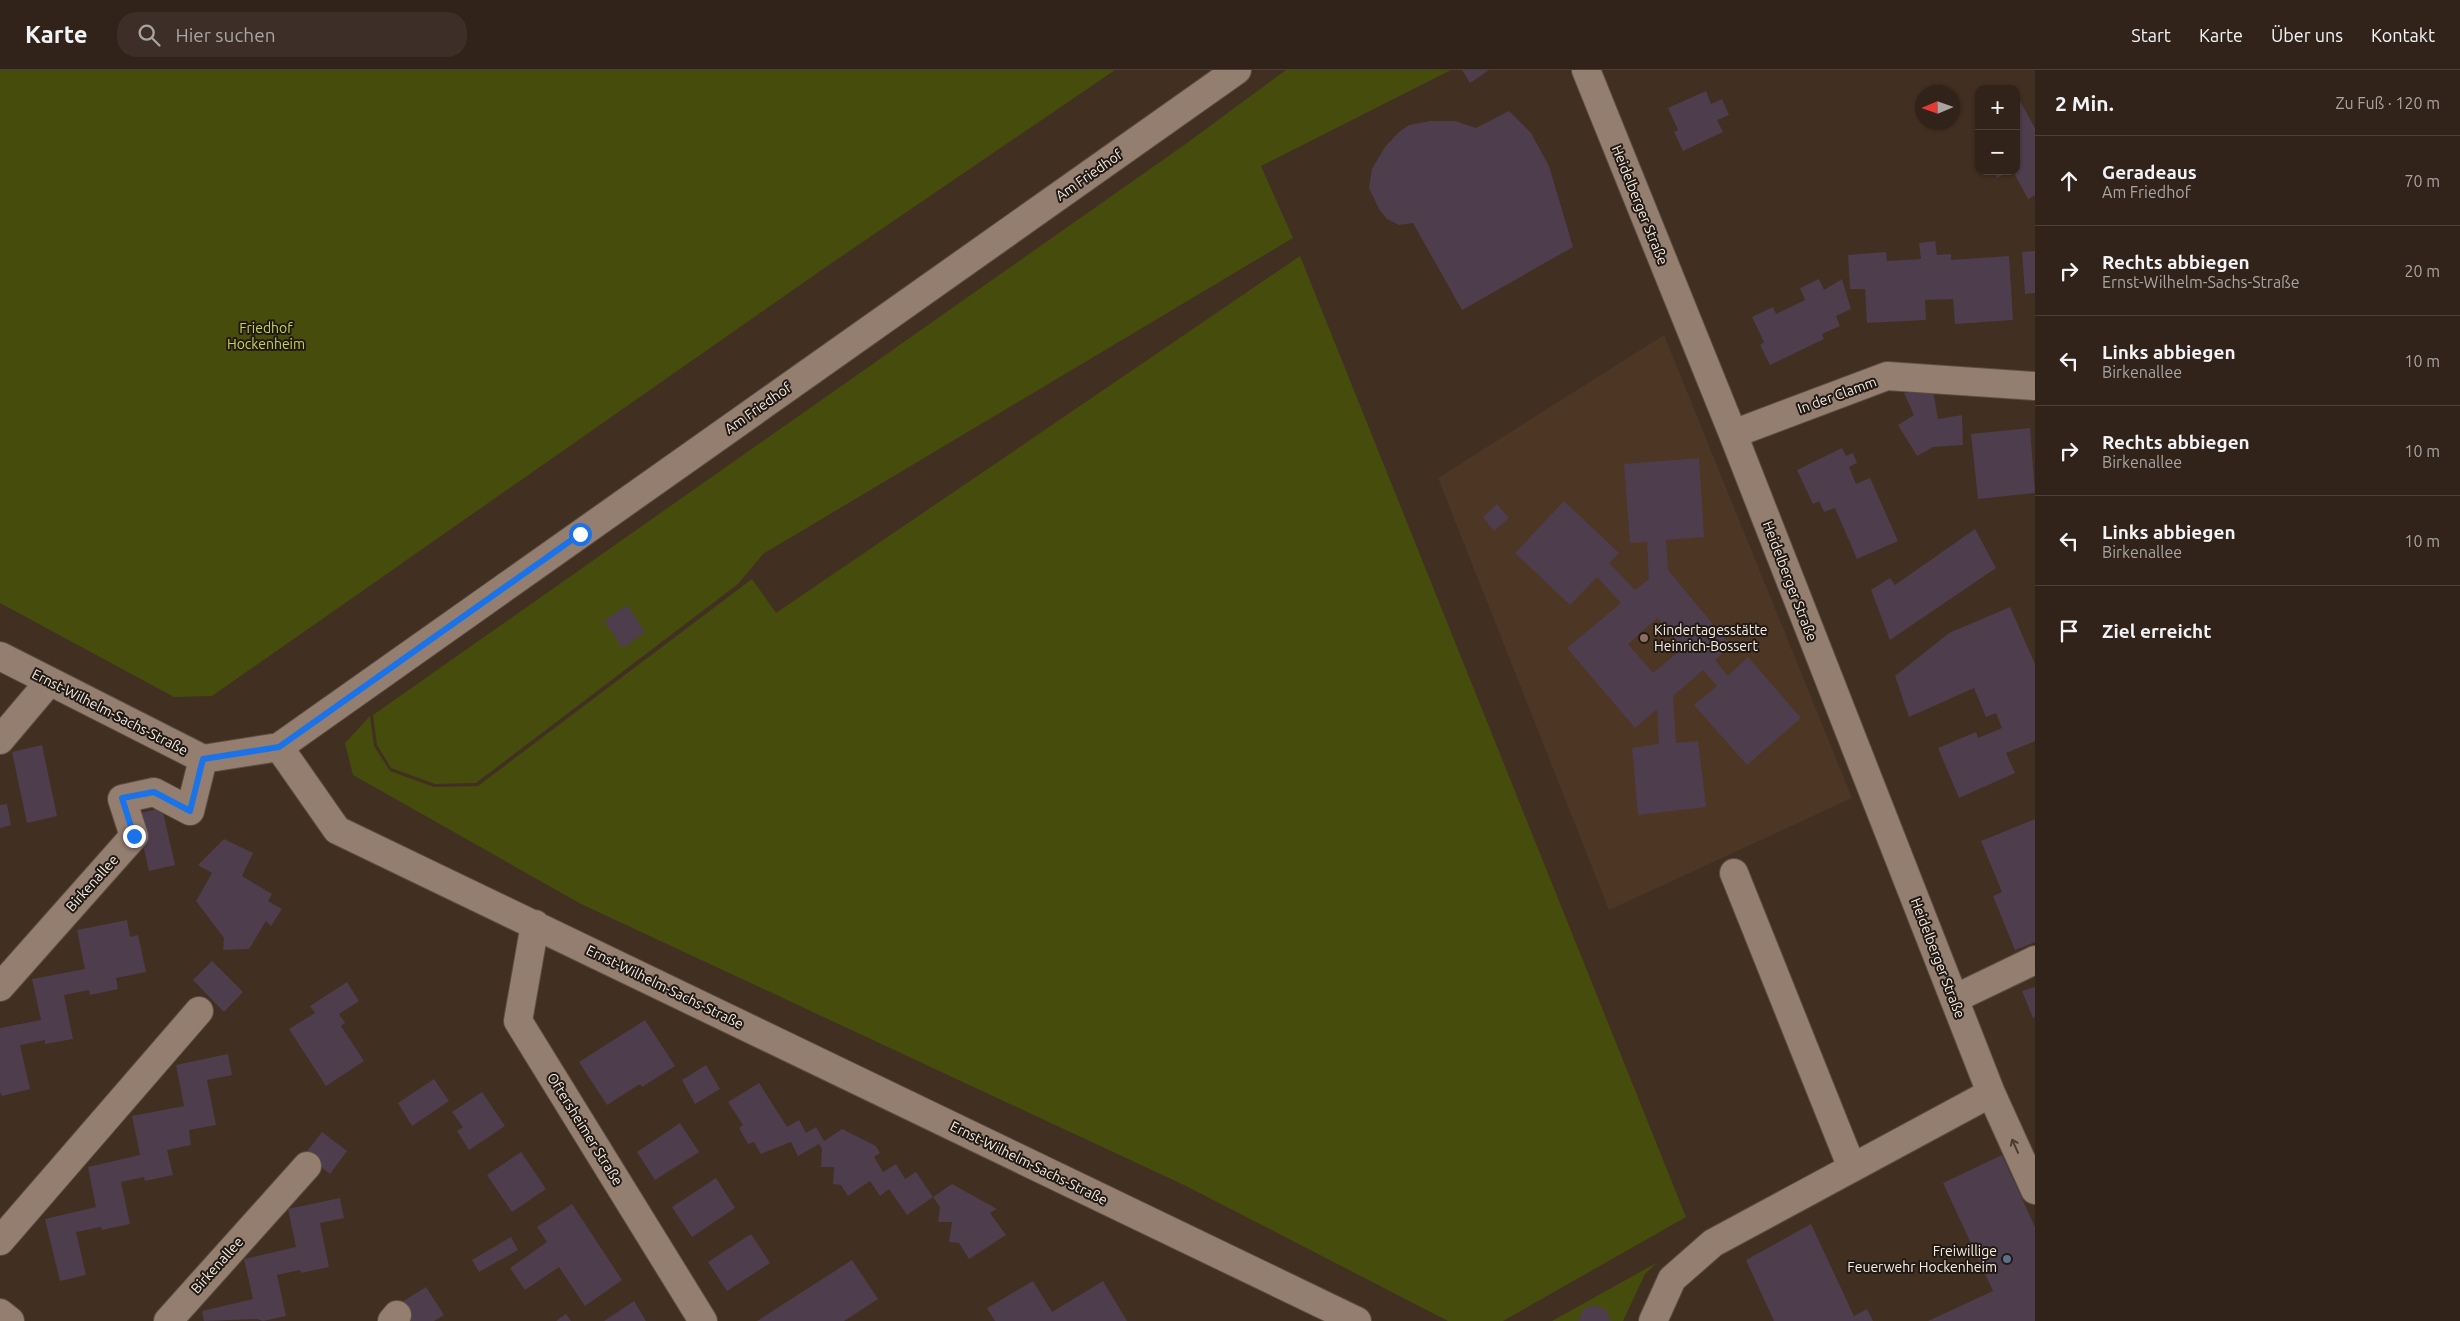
<!DOCTYPE html>
<html lang="de">
<meta charset="utf-8">
<style>
body{margin:0;font-family:Ubuntu,sans-serif;background:#3d2f27;color:#f1f3f6}
.controls{position:absolute;right:15px;top:15px;display:grid;overflow:hidden;border-radius:10px;box-shadow:0 1px 4px #0004}
.controls button{width:45px;height:45px;display:grid;place-items:center;padding:0;border:0;border-bottom:1px solid #4c4039;background:#31231a;color:#f1f3f6;font:25px sans-serif}
.compass{position:absolute;left:1915px;top:15px;width:45px;height:45px;border-radius:50%;background:#31231a;box-shadow:0 1px 4px #0004;rotate:268deg}
.stop{position:absolute;width:15px;height:15px;margin:-11px;border:4px solid #1a73e8;border-radius:50%;background:#fff}
.stop.end{background:#1a73e8;border-color:#fff;box-shadow:0 1px 5px #0008}
.list{margin:0;padding:0;list-style:none}
h2{display:flex;justify-content:space-between;align-items:center;height:65px;margin:0;padding:0 20px;font-size:21px}
h2 small{font-size:16px;font-weight:400;color:#a8a4a2}
.list li{display:grid;grid-template-columns:32px 1fr auto;gap:15px;align-items:center;box-sizing:border-box;height:90px;padding:0 20px;border-top:1px solid #4c4039}
.list b{display:block;font-size:19px;white-space:nowrap}
.list p{margin:0;font-size:16px;white-space:nowrap;color:#a8a4a2}
.list em{font-size:16px;font-style:normal;color:#a8a4a2}
.icon{flex:none;width:28px;height:28px;fill:none;stroke:currentColor;stroke-width:2;stroke-linecap:round;stroke-linejoin:round}
.map{position:relative;flex:none;width:2035px;height:1251px;overflow:hidden}
header{display:flex;align-items:center;gap:30px;box-sizing:border-box;height:70px;padding:0 25px;background:#31231a;border-bottom:1px solid #4c4039}
header strong{font-size:24px}
nav{display:flex;gap:28px;margin-inline-start:auto;font-size:18px}
.search{width:350px;height:45px;background:#3d2f27;display:flex;align-items:center;gap:12px;box-sizing:border-box;padding:0 18px;border-radius:20px;color:#a8a4a2;font-size:19px}
main{display:flex}
aside{flex:1;background:#31231a}
.map>svg:first-child{display:block}
.built{fill:#4e3625}
.green{fill:#454c0c}
.building{fill:#4e3d4c;fill-rule:evenodd}
.lines{fill:none;stroke-linecap:round;stroke-linejoin:round}
.minor-casing{stroke:#5d4e43;stroke-width:30}
.minor{stroke:#937e6f;stroke-width:28}
.oneway{stroke:#493c33}
.route{stroke:#1a73e8;stroke-width:6}
.education-dot{fill:#8d6e63;stroke:#211913;stroke-width:2}
.service-dot{fill:#5c6f8a;stroke:#211913;stroke-width:2}
.labels{text-anchor:middle;stroke-width:4;stroke-linejoin:round;paint-order:stroke}
.street-label{font-size:14px;fill:#f8ece3;stroke:#211913}
.park-label{font-size:14px;fill:#c4d552;stroke:#211913}
.poi-label{font-size:14px;fill:#f8ece3;stroke:#211913;text-anchor:start}
</style>
<header>
<strong>Karte</strong>
<div class="search"><svg class="icon" aria-label="search" viewBox="0 0 24 24"><circle cx="10" cy="10" r="6"/><path d="M15 15l6 6"/></svg>Hier suchen</div>
<nav><a>Start</a><a>Karte</a><a>Über uns</a><a>Kontakt</a></nav>
</header>
<main>
<div class="map">
<svg width="2035" height="1251" viewBox="0 0 2035 1251">
<rect width="100%" height="100%" fill="#412f22"/>
<!-- built -->
<path class="built" d="M1664,265L1852,728L1609,840L1438,408Z"/>
<!-- green -->
<path class="green" d="M0,0H1115L826,197L212,626L174,627L0,533Z
M1286,0H1451L1261,96L1293,168L763,484L738,514L476,713L435,714L391,698L377,675L373,645L1187,73Z
M1300,186L1686,1147L1503,1251H1448L1184,1115L581,834L353,705L345,673L370,646L374,676L390,701L434,717L478,716L752,509L776,543Z
M1658,1192L1645,1204L1623,1251H1552Z"/>
<!-- building -->
<path class="building" d="M1462,0H1489L1470,13Z
M1706,21L1711,34L1722,29L1729,45L1717,50L1723,62L1683,81L1674,62L1678,60L1668,38Z
M2016,24L2035,58V125L2028,129L2013,101H2016Z
M1509,41L1531,63L1549,96L1573,177L1462,240L1413,153L1399,155L1387,149L1379,139L1369,118L1372,99L1385,77L1399,62L1409,55L1430,51H1455L1476,58Z
M1979,50V61L1974,53Z
M1993,101H2010L1997,108Z
M1935,171L1937,185L1951,184V190L2009,186L2013,250L1955,254L1953,229L1925,230L1926,250L1867,253L1865,219H1850L1848,185L1886,182L1887,191L1921,189L1919,173Z
M2035,181V223L2025,224L2022,182Z
M1819,209L1824,220L1842,209L1851,239L1836,246L1840,256L1822,264L1824,269L1770,295L1760,275L1764,272L1752,247L1773,237L1776,244L1805,230L1800,218Z
M1933,321L1938,349L1962,345L1963,375L1933,377L1917,386L1898,355L1914,345L1904,323Z
M2030,358L2035,423L1978,429L1971,364Z
M1842,378L1846,386L1853,383L1857,393L1849,397L1856,414L1870,408L1898,471L1857,489L1835,438L1824,442L1819,431L1813,434L1797,400Z
M1699,388L1704,467L1666,470L1668,500L1731,576L1715,590L1728,606L1748,587L1801,648L1747,695L1694,635L1717,616L1703,600L1673,626L1676,673L1698,671L1706,737L1638,745L1632,678L1659,674L1657,639L1635,658L1567,578L1621,533L1597,507L1570,535L1515,483L1564,431L1619,483L1609,493L1635,520L1649,509L1647,472L1630,473L1624,394ZM1657,548L1683,578L1653,603L1628,574Z
M1497,434L1509,448L1494,461L1483,447Z
M1975,459L1996,498L1890,570L1871,520L1890,508L1895,515Z
M627,535L645,562L623,578L604,551Z
M2010,537L2035,594V671L2006,683L2015,703L1959,728L1938,678L1976,662L1978,668L2002,658L1996,643L1986,647L1974,618L1909,647L1895,606L1949,563Z
M42,675L57,746L27,753L12,682Z
M7,734L11,755L0,758V735Z
M162,738L175,795L149,801L136,744Z
M2035,749V872L2015,880L1993,826L2002,822L1981,771Z
M224,769L253,783L242,806L272,824L268,831L282,839L271,856L266,851L249,879L223,880L224,868L196,831L212,803L198,795Z
M127,850L130,867L138,865L146,902L116,908L118,919L90,925L89,920L64,925L73,969L45,974V970L20,975L30,1019L2,1026L0,1022V958L41,950L32,909L85,899L77,860Z
M212,891L243,922L224,942L193,910Z
M347,912L359,931L339,944L345,953L341,956L364,991L326,1016L289,959L315,943L310,936Z
M2035,917V947L2033,948L2022,921Z
M645,950L675,996L642,1017L640,1014L607,1035L579,992Z
M228,984L232,1005L207,1010L216,1055L189,1060L191,1075L167,1080L173,1105L145,1111L144,1107L121,1112L130,1154L102,1160L101,1157L76,1162L86,1205L60,1211L45,1149L96,1137L88,1097L140,1085L132,1046L184,1036L176,995Z
M706,995L720,1019L695,1034L682,1010Z
M434,1009L449,1031L412,1056L398,1033Z
M759,1013L787,1057L799,1050L806,1063L816,1057L824,1071L842,1059L876,1076L880,1083L874,1087L883,1102L896,1094L905,1109L916,1102L933,1127L952,1114L997,1139L990,1143L1006,1165L969,1189L959,1173L949,1172L952,1152H938L940,1137L933,1127L907,1145L889,1119L880,1126L870,1111L848,1126L841,1115L833,1114L834,1097H821L822,1079L819,1074L798,1086L791,1072L761,1084L754,1072L748,1074L739,1058L743,1055L728,1032Z
M482,1022L505,1056L469,1080L457,1061L463,1057L452,1042Z
M680,1053L699,1082L655,1110L637,1082Z
M322,1062L347,1081L330,1104L305,1084Z
M521,1082L546,1119L512,1142L487,1105Z
M2002,1085L2035,1157V1251H1928L1993,1221L1943,1113Z
M716,1108L735,1138L692,1167L672,1137Z
M340,1128L344,1148L320,1153L329,1197L301,1203L300,1200L277,1205L286,1246L263,1251L257,1249L204,1251L202,1241L253,1229L244,1189L296,1177L288,1139Z
M572,1134L622,1210L585,1236L559,1197L525,1220L510,1198L547,1172L537,1157Z
M1811,1154L1854,1246L1867,1239L1873,1251H1774L1746,1190Z
M751,1164L770,1193L727,1221L708,1192Z
M511,1167L518,1180L479,1202L472,1190Z
M852,1190L878,1229L844,1251H757Z
M1033,1211L1052,1242L1103,1211L1127,1251H995L987,1238Z
M426,1217L444,1245L434,1251H411L400,1233Z
M634,1231L646,1251H604Z
M1595,1235L1606,1240L1611,1251H1578L1584,1238Z
M566,1244L571,1251H556Z"/>
<g class="lines">
<defs>
<path id="minor" d="M1586,0L1733,364L1991,1023L2035,1120
M1733,364L1887,306L2035,316
M0,586L203,689L279,677L1237,0
M0,670L49,612
M279,677L337,760L1357,1251
M1734,803L1852,1098
M535,854L518,951L703,1251
M0,917L134,766L122,729L154,722L190,741L203,689
M1954,929L2035,890
M0,1171L199,941
M0,1243L10,1251
M168,1251L307,1096
M392,1251L397,1245
M1653,1251L1672,1209L1713,1173L1991,1023"/>
</defs>
<!-- minor casing -->
<use href="#minor" class="minor-casing"/>
<!-- minor -->
<use href="#minor" class="minor"/>
</g>
<!-- one-way arrows -->
<defs><path id="oneway-shaft" d="M-6 0H5M1.5-3L5.5 0L1.5 3" fill="none" stroke-width="1.6" stroke-linecap="round" stroke-linejoin="round" transform="scale(1.25)"/></defs>
<use class="oneway" href="#oneway-shaft" transform="translate(2015 1076) rotate(-114)"/>
<g class="lines">
<!-- route -->
<path class="route" d="M134,766L122,728L154,722L190,741L203,689L279,677L580,464"/>
</g>
<!-- markers -->
<circle class="education-dot" cx="1644" cy="568" r="5"/>
<circle class="service-dot" cx="2007" cy="1189" r="5"/>
<g class="labels">
<!-- street labels -->
<g class="street-label">
<text transform="translate(1089 105) rotate(-35)" y="5">Am Friedhof</text>
<text transform="translate(1640 135) rotate(68)" y="5">Heidelberger Straße</text>
<text transform="translate(1837 325) rotate(-20)" y="5">In der Clamm</text>
<text transform="translate(758 338) rotate(-35)" y="5">Am Friedhof</text>
<text transform="translate(1790 511) rotate(69)" y="5">Heidelberger Straße</text>
<text transform="translate(110 642) rotate(27)" y="5">Ernst-Wilhelm-Sachs-Straße</text>
<text transform="translate(92 813) rotate(-48)" y="5">Birkenallee</text>
<text transform="translate(1938 888) rotate(69)" y="5">Heidelberger Straße</text>
<text transform="translate(665 917) rotate(26)" y="5">Ernst-Wilhelm-Sachs-Straße</text>
<text transform="translate(585 1059) rotate(58)" y="5">Oftersheimer Straße</text>
<text transform="translate(1029 1093) rotate(26)" y="5">Ernst-Wilhelm-Sachs-Straße</text>
<text transform="translate(217 1195) rotate(-48)" y="5">Birkenallee</text>
</g>
<!-- park labels -->
<g class="park-label">
<text x="266" y="263">Friedhof<tspan x="266" dy="16">Hockenheim</tspan></text>
</g>
<!-- poi labels -->
<g class="poi-label">
<text x="1654" y="565">Kindertagesstätte<tspan x="1654" dy="16">Heinrich-Bossert</tspan></text>
<text x="1997" y="1186" text-anchor="end">Freiwillige<tspan x="1997" dy="16">Feuerwehr Hockenheim</tspan></text>
</g>
</g>
</svg>
<div class="controls">
<button>+</button>
<button>−</button>
</div>
<svg class="compass" viewBox="-18 -18 36 36"><path d="M0-13l5 13h-10z" fill="#e53935"/><path d="M0 13l5-13h-10z" fill="#a8a4a2"/></svg>
<div class="stop" style="left:580px;top:464px"></div>
<div class="stop end" style="left:134px;top:766px"></div>
</div>
<aside>
<h2>2 Min.<small>Zu Fuß · 120 m</small></h2>
<ul class="list">
<li><svg class="icon" aria-label="ahead" viewBox="0 0 24 24"><path d="M12 20V5M6 11l6-6 6 6"/></svg><div><b>Geradeaus</b><p>Am Friedhof</p></div><em>70 m</em></li>
<li><svg class="icon" aria-label="right" viewBox="0 0 24 24"><path d="M7 20v-9h11M14 6l5 5-5 5"/></svg><div><b>Rechts abbiegen</b><p>Ernst-Wilhelm-Sachs-Straße</p></div><em>20 m</em></li>
<li><svg class="icon" aria-label="left" viewBox="0 0 24 24"><path d="M17 20v-9H6M10 6l-5 5 5 5"/></svg><div><b>Links abbiegen</b><p>Birkenallee</p></div><em>10 m</em></li>
<li><svg class="icon" aria-label="right" viewBox="0 0 24 24"><path d="M7 20v-9h11M14 6l5 5-5 5"/></svg><div><b>Rechts abbiegen</b><p>Birkenallee</p></div><em>10 m</em></li>
<li><svg class="icon" aria-label="left" viewBox="0 0 24 24"><path d="M17 20v-9H6M10 6l-5 5 5 5"/></svg><div><b>Links abbiegen</b><p>Birkenallee</p></div><em>10 m</em></li>
<li><svg class="icon" aria-label="arrive" viewBox="0 0 24 24"><path d="M6 21V4h12l-3 4 3 4H6"/></svg><div><b>Ziel erreicht</b></div></li>
</ul>
</aside>
</main>
